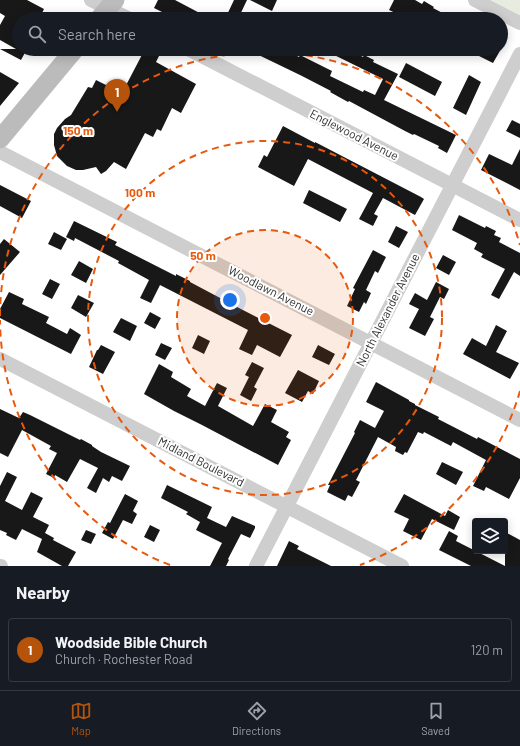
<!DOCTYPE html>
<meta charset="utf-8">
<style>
body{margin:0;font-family:Barlow,sans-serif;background:#242831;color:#f1f3f6}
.controls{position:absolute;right:12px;bottom:12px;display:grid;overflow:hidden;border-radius:4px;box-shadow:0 2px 10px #0003}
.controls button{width:36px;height:36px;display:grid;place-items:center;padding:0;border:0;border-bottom:1px solid #363941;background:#171b24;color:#f1f3f6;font:20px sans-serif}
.you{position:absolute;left:230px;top:300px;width:14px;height:14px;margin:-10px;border:3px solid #fff;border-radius:50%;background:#1a73e8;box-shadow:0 0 0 6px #1a73e833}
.badge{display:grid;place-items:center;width:26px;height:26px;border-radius:50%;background:#b45309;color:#fff;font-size:13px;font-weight:700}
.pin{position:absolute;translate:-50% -33px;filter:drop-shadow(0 1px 2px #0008)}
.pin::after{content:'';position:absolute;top:21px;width:14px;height:12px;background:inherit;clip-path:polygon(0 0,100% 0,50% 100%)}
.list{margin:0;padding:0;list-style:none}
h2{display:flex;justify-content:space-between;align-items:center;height:52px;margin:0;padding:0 16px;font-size:17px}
h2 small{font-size:13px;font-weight:400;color:#9ea1a6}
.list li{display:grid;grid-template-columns:26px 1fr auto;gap:12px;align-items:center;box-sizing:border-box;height:64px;margin:0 8px 8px;padding:0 8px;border:1px solid #363941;border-radius:4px}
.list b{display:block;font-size:15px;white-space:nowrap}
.list p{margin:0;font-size:13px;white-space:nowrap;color:#9ea1a6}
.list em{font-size:13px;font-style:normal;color:#9ea1a6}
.icon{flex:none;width:22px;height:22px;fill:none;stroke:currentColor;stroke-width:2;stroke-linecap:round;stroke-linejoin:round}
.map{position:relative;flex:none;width:520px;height:566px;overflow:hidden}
.search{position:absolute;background:#171b24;box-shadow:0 2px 10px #0003;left:12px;right:12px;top:12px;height:44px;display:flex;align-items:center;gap:10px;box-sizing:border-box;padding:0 14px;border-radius:22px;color:#9ea1a6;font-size:15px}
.sheet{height:124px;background:#171b24}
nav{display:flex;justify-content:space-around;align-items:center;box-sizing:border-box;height:56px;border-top:1px solid #363941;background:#171b24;font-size:11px;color:#9ea1a6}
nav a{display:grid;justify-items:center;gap:2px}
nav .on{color:#b45309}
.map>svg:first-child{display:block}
.green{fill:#e6ede0}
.building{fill:#181818}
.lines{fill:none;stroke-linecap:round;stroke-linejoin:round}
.street{stroke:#cecece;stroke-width:14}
.secondary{stroke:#bbb;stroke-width:19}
.ring{fill:none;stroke:#e8590c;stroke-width:2;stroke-dasharray:7 5}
.labels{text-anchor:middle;stroke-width:4;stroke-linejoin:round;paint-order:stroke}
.street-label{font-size:12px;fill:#313131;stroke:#fff}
.centre{fill:#e8590c;stroke:#fff;stroke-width:2}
.ring-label{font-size:12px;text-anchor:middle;font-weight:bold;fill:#e8590c;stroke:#fff;stroke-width:4;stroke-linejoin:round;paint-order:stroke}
</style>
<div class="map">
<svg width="520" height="566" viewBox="0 0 520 566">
<rect width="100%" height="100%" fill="#fff"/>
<!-- green -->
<path class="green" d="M491,0H520V15Z"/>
<!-- building -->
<path class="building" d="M0,0H27L44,9L39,19H19V49H27L21,60L0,49H16L0,40V25L5,16L0,13Z
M158,0H175L211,19H176L154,8Z
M234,0H247L238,19H225Z
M250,0H277L272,11Z
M394,0H415L422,4L424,1L434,7L433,8L454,19H408L389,10Z
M145,49L159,56L156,62L196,84L181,113L172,108L161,131L157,129L153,137L145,133L126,169L114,162L106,171L101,174L96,167L83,170H76L67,166L57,156L54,145V134L57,128L65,119L71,115L88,87L92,88L96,80L122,93Z
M246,49H284L299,57L300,55L332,71L330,76L363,92L364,90L375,95L383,79L322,49H348L363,57L364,55L374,60L373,62L398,74L384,100L456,135L447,153L438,148L439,146L414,134L413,135L405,131L349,101L348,102L330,92L331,91L302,76Z
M465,49H501L493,63Z
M406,63L442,82L435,96L399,77Z
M0,72L19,83L0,106Z
M469,75L481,82L466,115L453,108Z
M512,120L520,124V138L506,131Z
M283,126L315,143V142L421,197L424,199L415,215L383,198L374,214L378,216L373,226L359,219L373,193L308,159L294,186L258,167L264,155L267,157Z
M520,149V190L481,170L489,154L512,165Z
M0,185L31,201L22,218L0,206Z
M309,190L347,209L340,222L303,203Z
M459,215L485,228L486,226L496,231L494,235L501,238L499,242L520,253V276L514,272L499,299L491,295L505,269L481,257L483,254L474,249L477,243L452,230Z
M74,221L117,242L115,245L176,276V274L190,281V282L239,308L292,335L280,357L257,345L252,355L239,349L248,330L160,285L151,303L140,298L149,280L118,263L119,261L75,238L74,241L66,237Z
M396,226L408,232L399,248L388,242Z
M54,232L67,239L61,250L48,244Z
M4,239L20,252L0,275V244Z
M373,250L386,257L378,273L375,271L366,290L371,293L366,304L364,302L359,312L347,306L355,289L353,288Z
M443,255L456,262L449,275L436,268Z
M79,261L93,269L86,283L71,275Z
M50,279L60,284L52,299L42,294Z
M436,282L449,289L444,299L440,297L430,317L434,319L425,336L409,328L419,309L409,304L415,293L427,300Z
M9,292L24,299L22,304L49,317L46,323L67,334L70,328L81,335L71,354L0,318V309Z
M78,295L94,303L86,317L71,308Z
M150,312L161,318L155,329L144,323Z
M121,318L137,326L130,341L113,332Z
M496,325L507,331L496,352L519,363L510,379L463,354L472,338L486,346Z
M198,335L210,341L204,354L192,348Z
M161,343L172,348L165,360L155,355Z
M101,345L115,352L103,374L89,367L97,350H98Z
M318,345L335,354L329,365L312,357Z
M252,362L264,368L254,387L257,389L251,401L240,395L249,377L245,375Z
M159,364L173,372L171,377L191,389L187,396L205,406L217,383L227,388L218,406L253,426L265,404L277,410L271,422L289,432L286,437L291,440L278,465L202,425L174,411L144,394Z
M298,370L319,381L313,394L308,391L302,402L285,393Z
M376,382L409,400V401L415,404V405L439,417L438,419L477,439L478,437L520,459V478L509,499L486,487L484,491L473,486L486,460L453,442L451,446L424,432L423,434L418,432L407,453L405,452L403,455L395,451L396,447L378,437L356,480L360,482L352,497L348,495L345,501L327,492L330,485H328L355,433L354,432L360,420L375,428L384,411L366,402Z
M0,409L19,418L23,412L30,415L80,440L81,439L92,445V446L101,452L130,466L122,481L112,476L109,482L103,478L96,493L87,488L98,468L80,459L67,482L55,475L54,478L46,474L57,453L49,449L51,446L22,430L8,457L0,453Z
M442,462L463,472L456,485L436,474Z
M7,472L17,477L5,501L22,510L31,492L43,498L33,517L49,525L45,533L54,538L53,540L76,552L68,566H62L37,552L42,539L22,529L16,540L6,535L7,533L0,530V486Z
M167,485L212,507L207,518L226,527L232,516L255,526V528L250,538L241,534L228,559L229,560L226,566H210L222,543L196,530L200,522L186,514L188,512L161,498Z
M125,494L138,501L133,511L137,514L132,524L123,520L113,539L102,533L108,522L110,523Z
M404,494L445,516L448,510L460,517L454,530L432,519L421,540L403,531L409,519L394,512Z
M150,525L160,530L154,542L144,537Z
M86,530L96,534L91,544L81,540Z
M449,531L458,536L456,541L505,566V532L520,540V566H471L439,550Z
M289,541L299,546L297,549L331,566H277Z"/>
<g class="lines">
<!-- street -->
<path class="street" d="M91,0L130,19
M475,0L520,23
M188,49L520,220
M0,152L520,420
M0,359L402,566
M0,566H1
M256,566L520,54"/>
<!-- secondary -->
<path class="secondary" d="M99,19L115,0
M0,139L75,49"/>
</g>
<!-- distance rings -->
<circle cx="265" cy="318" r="88" fill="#e8590c" fill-opacity=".12"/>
<g class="ring">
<circle cx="265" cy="318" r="88"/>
<circle cx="265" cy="318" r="177"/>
<path d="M520 391A265 265 0 0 1 360 565M170 565A265 265 0 0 1 0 320M0 316A265 265 0 0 1 520 245"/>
</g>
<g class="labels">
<!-- street labels -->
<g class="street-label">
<text transform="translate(354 135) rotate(27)" y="4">Englewood Avenue</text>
<text transform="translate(271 291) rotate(27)" y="4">Woodlawn Avenue</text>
<text transform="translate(388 310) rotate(-63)" y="4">North Alexander Avenue</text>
<text transform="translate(201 462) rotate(27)" y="4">Midland Boulevard</text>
</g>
</g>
<circle cx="265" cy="318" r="6" class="centre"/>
<g class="ring-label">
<text x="78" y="135">150 m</text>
<text x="140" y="197">100 m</text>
<text x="203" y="260">50 m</text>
</g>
</svg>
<div class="controls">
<button><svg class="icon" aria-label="layers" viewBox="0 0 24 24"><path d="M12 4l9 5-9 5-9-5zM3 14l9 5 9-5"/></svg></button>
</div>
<div class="you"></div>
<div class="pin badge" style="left:117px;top:112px">1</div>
<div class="search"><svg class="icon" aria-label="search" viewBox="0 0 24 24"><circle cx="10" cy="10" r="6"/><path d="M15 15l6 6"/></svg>Search here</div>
</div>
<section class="sheet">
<h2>Nearby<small></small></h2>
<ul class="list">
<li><span class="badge">1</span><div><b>Woodside Bible Church</b><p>Church · Rochester Road</p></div><em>120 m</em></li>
</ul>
</section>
<nav>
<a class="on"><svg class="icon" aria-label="map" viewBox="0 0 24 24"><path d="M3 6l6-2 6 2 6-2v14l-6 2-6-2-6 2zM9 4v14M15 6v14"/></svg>Map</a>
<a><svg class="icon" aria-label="directions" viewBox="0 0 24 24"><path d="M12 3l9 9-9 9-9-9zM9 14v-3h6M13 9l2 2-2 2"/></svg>Directions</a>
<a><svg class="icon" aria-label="saved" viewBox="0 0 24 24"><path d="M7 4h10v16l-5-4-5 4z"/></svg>Saved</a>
</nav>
